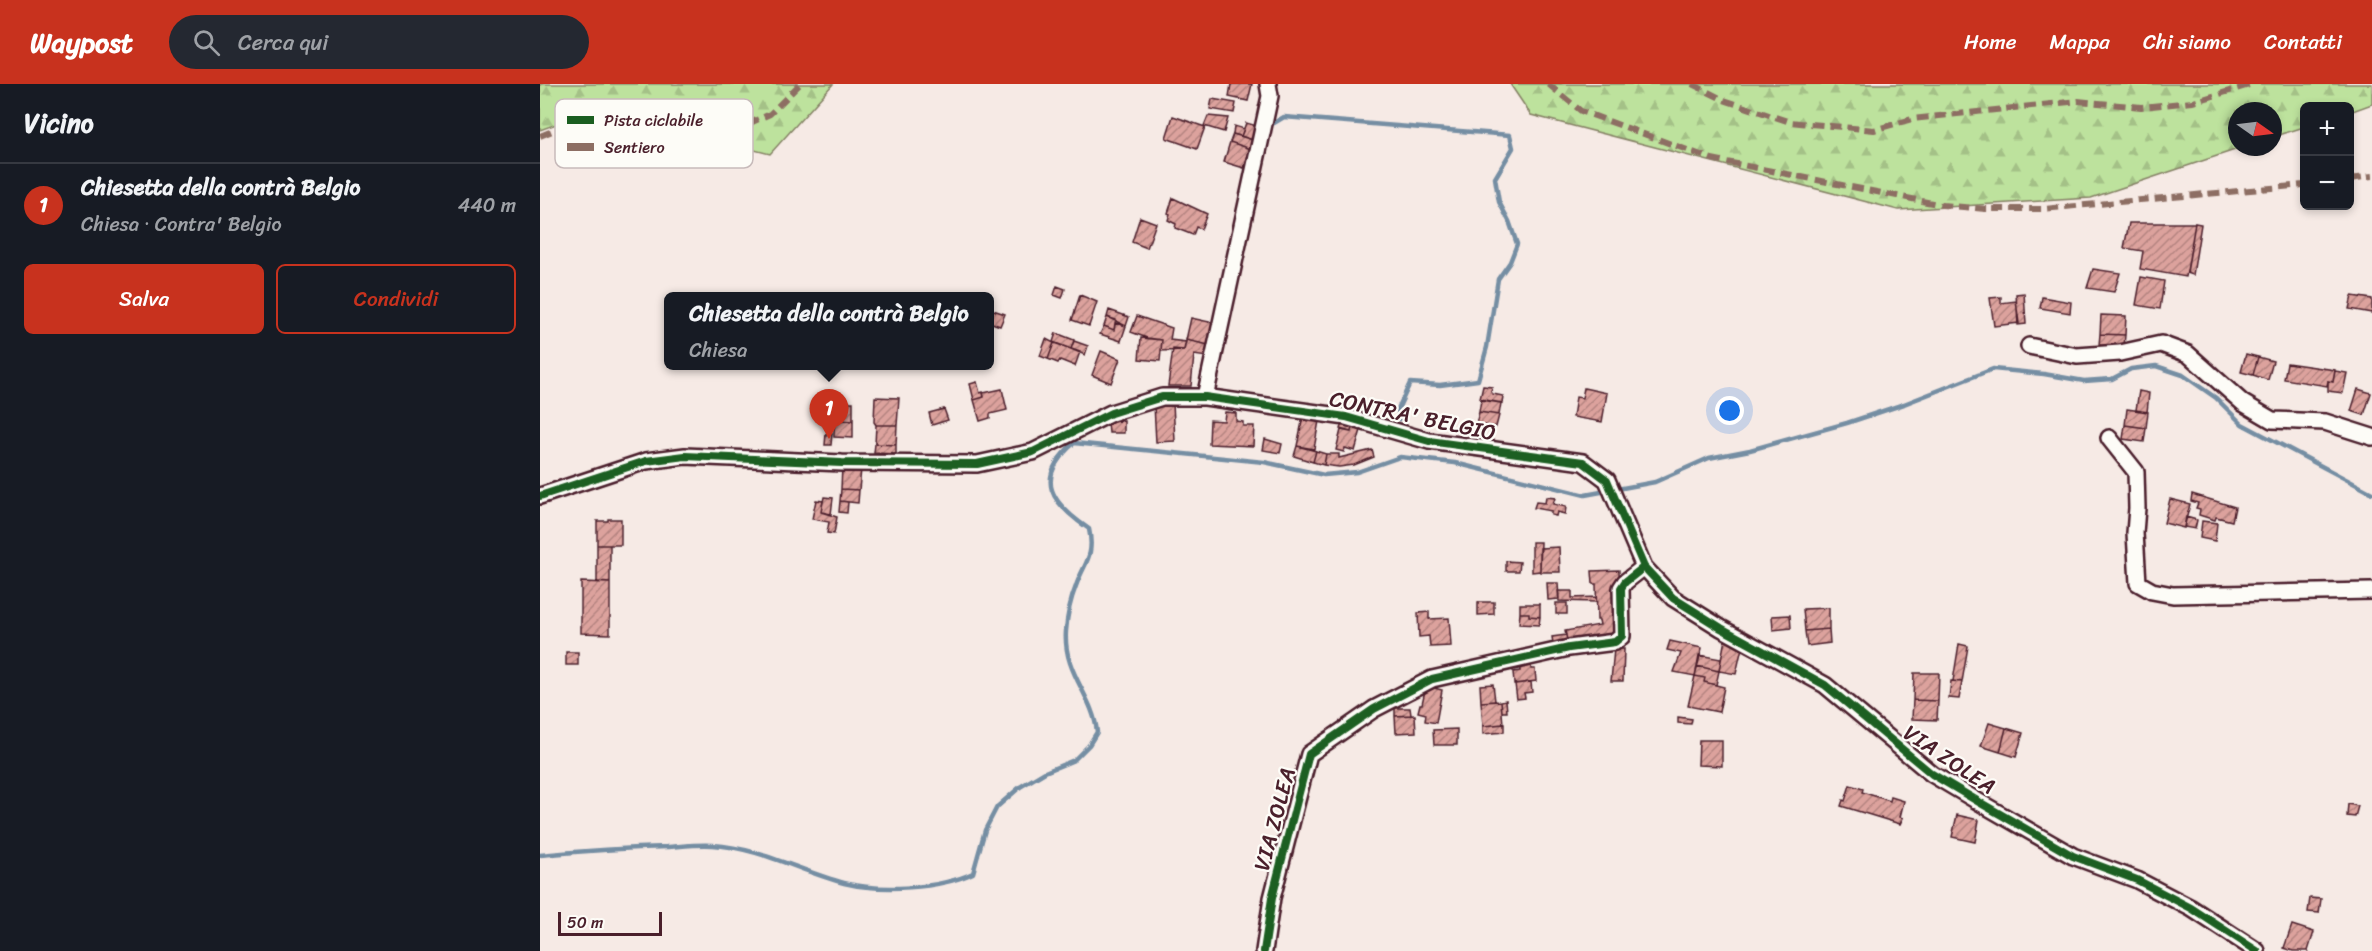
<!DOCTYPE html>
<html lang="it">
<meta charset="utf-8">
<style>
body{margin:0;font-family:Sriracha,sans-serif;background:#242831;color:#f1f3f6}
.controls{position:absolute;right:18px;top:18px;display:grid;overflow:hidden;border-radius:9px;box-shadow:0 3px 9px #0003}
.controls button{width:54px;height:54px;display:grid;place-items:center;padding:0;border:0;border-bottom:2px solid #363941;background:#171b24;color:#f1f3f6;font:30px sans-serif}
.compass{position:absolute;left:1688px;top:18px;width:54px;height:54px;border-radius:50%;background:#171b24;box-shadow:0 3px 9px #0003;rotate:104deg}
.scale{position:absolute;left:18px;bottom:15px;width:104px;box-sizing:border-box;padding-left:6px;border:3px solid #4a1f2b;border-top:0;font-size:16px;line-height:21px;white-space:nowrap;color:#4a1f2b;-webkit-text-stroke:4px #fdfcf7;paint-order:stroke}
.you{position:absolute;left:1190px;top:327px;width:21px;height:21px;margin:-15px;border:4px solid #fff;border-radius:50%;background:#1a73e8;box-shadow:0 0 0 9px #1a73e833}
.badge{display:grid;place-items:center;width:39px;height:39px;border-radius:50%;background:#c8321e;color:#fff;font-size:20px;font-weight:700}
.pin{position:absolute;translate:-50% -50px;filter:drop-shadow(0 2px 3px #0008)}
.pin::after{content:'';position:absolute;top:32px;width:21px;height:18px;background:inherit;clip-path:polygon(0 0,100% 0,50% 100%)}
.popup{position:absolute;left:124px;top:208px;width:330px;height:78px;box-sizing:border-box;display:grid;place-content:center;border-radius:9px;background:#171b24;filter:drop-shadow(0 2px 4px #0005);font-size:20px;white-space:nowrap;color:#9ea1a6}
.popup b{font-size:22px;color:#f1f3f6}
.popup::after{content:'';position:absolute;left:50%;top:100%;margin-left:-12px;border:12px solid transparent;border-top-color:#171b24}
.list{margin:0;padding:0;list-style:none}
h2{display:flex;justify-content:space-between;align-items:center;height:78px;margin:0;padding:0 24px;font-size:26px}
h2 small{font-size:20px;font-weight:400;color:#9ea1a6}
.list li{display:grid;grid-template-columns:39px 1fr auto;gap:18px;align-items:center;box-sizing:border-box;height:84px;padding:0 24px;border-top:2px solid #363941}
.list b{display:block;font-size:22px;white-space:nowrap}
.list p{margin:0;font-size:20px;white-space:nowrap;color:#9ea1a6}
.list em{font-size:20px;font-style:normal;color:#9ea1a6}
.actions{display:flex;gap:12px;padding:18px 24px}
.actions a{flex:1;padding:14px 0;border:2px solid #c8321e;border-radius:9px;text-align:center;font-size:21px;color:#c8321e}
.actions .main{background:#c8321e;color:#fff}
.icon{flex:none;width:33px;height:33px;fill:none;stroke:currentColor;stroke-width:2;stroke-linecap:round;stroke-linejoin:round}
.map{position:relative;flex:none;width:1832px;height:867px;overflow:hidden}
header{display:flex;align-items:center;gap:36px;box-sizing:border-box;height:84px;padding:0 30px;background:#c8321e;color:#fff}
header strong{font-size:28px}
nav{display:flex;gap:33px;margin-inline-start:auto;font-size:21px}
.search{width:420px;height:54px;background:#242831;display:flex;align-items:center;gap:15px;box-sizing:border-box;padding:0 21px;border-radius:33px;color:#9ea1a6;font-size:22px}
main{display:flex}
aside{flex:1;background:#171b24}
.map>svg:first-child{display:block}
.forest{fill:url(#forest-firs);stroke:#848064;stroke-width:1.5}
.lines{fill:none;stroke-linecap:round;stroke-linejoin:round}
.stream{stroke:#758ea3;stroke-width:4.5}
.building{fill:url(#building-hatch);stroke:#4a1f2b;stroke-width:1.5}
.minor-casing{stroke:#4a1f2b;stroke-width:20}
.minor{stroke:#fdfcf7;stroke-width:15}
.quiet{stroke:#8d6e63;stroke-width:6;stroke-dasharray:12 6;stroke-linecap:butt}
.cycleway-casing{stroke:#fdfcf7;stroke-width:11}
.cycleway{stroke:#1b5e20;stroke-width:8}
.labels{text-anchor:middle;stroke-width:4.5;stroke-linejoin:round;paint-order:stroke}
.street-label{font-size:22px;fill:#4a1f2b;stroke:#fdfcf7}
.key{fill:#fdfcf7;stroke:#c7baba;stroke-width:1.5}
.key-label{font-size:16px;fill:#4a1f2b}
</style>
<header>
<strong>Waypost</strong>
<div class="search"><svg class="icon" aria-label="search" viewBox="0 0 24 24"><circle cx="10" cy="10" r="6"/><path d="M15 15l6 6"/></svg>Cerca qui</div>
<nav><a>Home</a><a>Mappa</a><a>Chi siamo</a><a>Contatti</a></nav>
</header>
<main>
<aside>
<h2>Vicino<small></small></h2>
<ul class="list">
<li><span class="badge">1</span><div><b>Chiesetta della contrà Belgio</b><p>Chiesa · Contra' Belgio</p></div><em>440 m</em></li>
</ul>
<div class="actions"><a class="main">Salva</a><a>Condividi</a></div>
</aside>
<div class="map">
<svg width="1832" height="867" viewBox="0 0 1832 867">
<defs>
<pattern id="forest-firs" width="22" height="20" patternUnits="userSpaceOnUse" patternTransform="scale(1.5)"><rect width="22" height="20" fill="#bde29d"/><path d="M5 1l3.5 6h-7zM16 11l3.5 6h-7z" fill="#a4c187"/></pattern>
<pattern id="building-hatch" width="6" height="6" patternUnits="userSpaceOnUse" patternTransform="scale(1.5)"><rect width="6" height="6" fill="#dca29d"/><path d="M-1 1l2-2M0 6l6-6M5 7l2-2" fill="none" stroke="#b48380"/></pattern>
</defs>
<rect width="100%" height="100%" fill="#f6eae5"/>
<filter id="ink" filterUnits="userSpaceOnUse"><feTurbulence type="fractalNoise" baseFrequency=".0167" numOctaves="2"/><feDisplacementMap in="SourceGraphic" scale="12" xChannelSelector="R" yChannelSelector="G"/><feConvolveMatrix kernelMatrix="1 2 1 2 8 2 1 2 1" color-interpolation-filters="sRGB"/></filter>
<g filter="url(#ink)">
<!-- forest -->
<path class="forest" d="M0,0H293L230,70L55,26L0,46Z
M970,0H1832V20L1810,28V22H1764V43L1733,53V27H1697V63H1704L1551,114L1358,126L991,31Z"/>
<g class="lines">
<!-- stream -->
<path class="stream" d="M734,39L744,33L970,51L973,64L955,94L959,118L969,137L977,160L970,178L958,195L947,263L938,296L900,301L870,299L858,325L859,335
M0,771C42,767 85,764 127,763C142,762 158,760 173,761C220,764 259,787 304,799C341,808 399,805 433,789L445,746L457,723L480,703L505,688L534,676L549,661L557,648C553,611 523,589 526,547C527,532 530,517 536,502C544,479 555,473 549,445C511,419 493,395 534,359L724,378L784,391L817,388L860,373L915,379L1045,411L1115,398L1169,374L1210,366L1307,339L1364,320L1453,285L1504,290L1544,297L1572,295L1591,285L1616,282L1643,291L1676,314L1702,340L1832,409"/>
</g>
<!-- building -->
<path class="building" d="M691,0H712L708,17L689,13Z
M672,15L696,19L694,29L670,25Z
M633,32L665,43L657,65L626,54Z
M668,32L688,34L684,48L664,42Z
M706,39L717,42L713,56L701,52Z
M694,42L704,45L701,52L693,50Z
M693,50L713,56L711,65L690,58Z
M690,58L711,65L704,84L684,78Z
M633,114L667,130L661,145L656,143L653,151L635,144L636,140L628,136L630,130L628,129Z
M600,133L616,139L607,164L592,158Z
M1589,139H1655L1646,193L1600,185L1603,167L1584,164Z
M1655,139L1661,140L1653,191L1647,189Z
M1553,185L1580,189L1574,208L1547,204Z
M1601,193L1624,197L1620,225L1596,221Z
M517,202L525,205L522,214L514,211Z
M1484,209L1486,240L1478,241L1476,210Z
M540,211L557,218L549,242L532,236Z
M1812,212L1832,215V229L1809,225Z
M1461,213V219L1476,217L1479,239L1454,242L1450,214Z
M1502,213L1531,218L1530,229L1500,224Z
M450,225L465,230L460,242L449,238Z
M569,226L589,233L586,242L567,233Z
M1561,231L1586,232L1585,251L1560,250Z
M597,232L632,244L630,256L646,258L644,266L621,267L622,256L607,254L591,248Z
M567,233L576,236L574,246L564,242Z
M651,234L674,239L669,261L646,256Z
M575,239L586,242L581,257L560,250L564,242L574,246Z
M516,249L534,256L531,265L513,258Z
M1560,250L1585,251L1584,262L1559,261Z
M601,254L622,256L620,277L599,275Z
M506,255L514,259L508,275L500,272Z
M646,256L669,261L667,273L654,271L651,302H628L633,265L644,266Z
M534,257L548,262L545,271L531,265Z
M514,259L540,268L535,282L520,276L518,279L508,275Z
M561,267L580,275L571,299L552,291Z
M1706,270L1718,273L1713,291L1701,288Z
M1718,273L1733,277L1728,296L1713,291Z
M1747,279L1795,286L1793,298L1788,297L1787,302L1744,295Z
M1795,287L1807,289L1803,309L1788,307V297L1793,298Z
M437,298L440,309L443,308L444,313L434,316L430,300Z
M943,302L952,303L951,308L953,310L963,312L962,319L940,315Z
M1044,304L1067,309L1062,338L1033,333L1036,313L1042,314Z
M462,305L467,326L450,330V334L440,337L434,316L444,313L443,309Z
M1818,305L1831,309L1824,331L1811,327Z
M1599,307L1609,309L1607,328L1596,326Z
M335,313L359,314L357,341H336L334,338Z
M941,316L961,319L959,331L939,328Z
M295,318H313V337L294,336Z
M633,319L635,357L616,358L614,321Z
M404,325L408,336L392,341L389,329Z
M1587,325L1608,328L1606,344L1585,341Z
M685,328L696,329V337L703,338V342H714L713,362L669,360L670,336L684,337Z
M764,328L780,331L774,365L757,362Z
M939,328L959,331L956,343L936,340Z
M804,334L822,339L820,346L812,343L811,348L800,345Z
M294,336L313,337V354L294,353Z
M584,337V349H569L568,338Z
M336,341H357L356,361L335,360Z
M1585,341L1606,344L1604,358L1583,355Z
M812,343L821,346L815,367L805,364L804,368L796,366L801,346L811,348Z
M289,347L292,349L291,361H285L286,350Z
M725,355L742,360L740,369L723,366Z
M335,360L356,361V370L334,369Z
M757,362L776,367L773,378L754,372Z
M832,366L834,373L814,381L799,383L784,381L786,370H799V374Z
M776,367L786,370L784,381L773,378Z
M302,383L321,385L319,406L301,405Z
M301,405L319,406L318,419L300,417Z
M1652,410L1695,423L1692,437L1676,433L1675,436L1659,431L1660,425L1656,424L1658,419L1651,417Z
M284,413L293,414L291,430L281,428Z
M1006,413L1015,414L1013,420L1026,423L1025,430L1017,428L1016,432L1011,431V427L994,424L996,418L1005,419Z
M1630,415L1650,420L1644,444L1624,439Z
M276,416L283,417L281,428L297,433L294,450L287,449L289,438L272,435Z
M300,417L308,418L307,429L299,428Z
M1646,433L1657,436L1655,445L1644,443Z
M68,435H81V461H57V437H68Z
M1662,437L1677,439L1675,457L1660,454Z
M992,458H1001L1000,487L992,488Z
M57,461H70V499L57,498Z
M1019,463L1020,488H1000V464Z
M966,477L980,478L979,487H966Z
M1079,486L1080,549L1027,556L1025,547L1060,541L1059,536H1057L1056,500H1053L1052,487Z
M41,498L70,499V550L41,549Z
M1007,499H1018L1019,515L1008,516Z
M1018,507H1032V514L1056,513V518L1019,517Z
M938,518H954V530L938,531Z
M1016,519H1027V530H1016Z
M980,520H1000V533L989,532V529H980Z
M1289,524V545L1265,547L1263,525Z
M889,528V535L909,534L911,562L890,563L889,552L879,553L878,529Z
M980,529H989V532L1000,533L999,541L979,540Z
M1250,531L1251,544L1233,546L1232,532Z
M1289,545L1290,559L1267,562L1265,547Z
M1026,551L1027,557L1013,559L1012,553Z
M1185,555L1203,559L1196,590L1179,587Z
M1130,557L1162,564L1155,592L1134,588L1141,569L1127,566Z
M1419,560L1428,562L1422,598L1413,597Z
M1074,565H1084L1083,597H1071Z
M26,568H38V581H26Z
M1159,571L1181,575L1179,587L1157,582Z
M991,576V585H995L996,597L974,600L973,588L980,587L979,578Z
M1157,582L1179,587L1176,601L1164,598L1165,594L1155,592Z
M1374,589H1399L1398,617L1373,616Z
M1155,592L1165,594L1164,598L1184,603L1179,628L1148,622Z
M1411,597L1422,598L1419,615L1409,614Z
M991,598L992,608L984,609L985,614L977,615L975,600Z
M953,600L955,617L941,618L940,601Z
M886,602L902,606L896,639L885,637L886,630L878,628L880,620H882Z
M966,616L967,628H962L961,617Z
M1373,616L1398,617L1397,636L1372,635Z
M961,617L963,640L943,642L941,618Z
M855,624H870L871,631L855,632Z
M875,631L876,648L856,649L855,632Z
M1138,633L1152,635L1151,640L1138,639Z
M1449,639L1466,644L1460,668L1441,662Z
M964,640V648L943,650V642Z
M1466,644L1483,649L1476,673L1460,668Z
M917,645V661H894L893,646Z
M1159,656H1182V682L1158,681Z
M1310,701L1323,705L1322,708L1350,717L1351,713L1364,717L1360,733L1363,734L1360,740L1301,722L1303,716L1305,717Z
M1808,720L1818,722L1815,733L1807,732Z
M1417,731L1439,736L1435,758L1412,753Z
M1770,814L1781,815L1779,829L1768,828Z
M1752,841L1774,848L1768,867H1753L1744,864Z"/>
<g class="lines">
<defs>
<path id="minor" d="M1489,262L1537,272L1580,269L1621,260L1648,270L1703,319L1732,336L1785,338L1832,353
M665,313L730,12L728,0
M1569,354L1596,388L1597,424L1595,449L1598,499L1612,507L1633,511L1832,507
M0,412L106,377L145,372L302,379L437,380L493,368L571,329L622,313H665L806,333L889,357L1043,378L1067,396L1104,483L1133,514L1181,544L1285,601L1392,690L1439,718L1533,772L1597,796L1651,824L1717,867
M724,867L732,814L769,670L834,625L892,595L1029,564L1075,558L1082,552L1081,504L1085,498L1104,483"/>
</defs>
<!-- minor casing -->
<use href="#minor" class="minor-casing"/>
<!-- minor -->
<use href="#minor" class="minor"/>
<!-- quiet -->
<path class="quiet" d="M1008,0L1041,27L1172,75L1402,121L1445,125H1503L1764,101
M1152,0L1184,16L1250,38L1334,46L1372,35L1538,17L1601,23L1653,18L1712,0
M0,52L32,39L102,54L164,60L230,30L260,0
M1810,95L1832,92"/>
<defs>
<path id="cycleway" d="M0,412L106,377L145,372L302,379L437,380L493,368L571,329L622,313H665L806,333L889,357L1043,378L1067,396L1104,483L1133,514L1181,544L1285,601L1392,690L1439,718L1533,772L1597,796L1651,824L1717,867
M724,867L732,814L769,670L834,625L892,595L1029,564L1075,558L1082,552L1081,504L1085,498L1104,483"/>
</defs>
<!-- cycleway casing -->
<use href="#cycleway" class="cycleway-casing"/>
<!-- cycleway -->
<use href="#cycleway" class="cycleway"/>
</g>
</g>
<g class="labels">
<!-- street labels -->
<g class="street-label">
<text transform="translate(873 331) rotate(12)" y="8">CONTRA' BELGIO</text>
<text transform="translate(1410 675) rotate(34)" y="8">VIA ZOLEA</text>
<text transform="translate(734 735) rotate(-75)" y="8">VIA ZOLEA</text>
</g>
</g>
<!-- legend -->
<rect x="15" y="15" width="198" height="69" rx="9" class="key"/>
<rect x="27" y="32" width="27" height="8" fill="#1b5e20"/>
<rect x="27" y="59" width="27" height="8" fill="#8d6e63"/>
<g class="key-label">
<text x="64" y="42">Pista ciclabile</text>
<text x="64" y="69">Sentiero</text>
</g>
</svg>
<div class="controls">
<button>+</button>
<button>−</button>
</div>
<svg class="compass" viewBox="-18 -18 36 36"><path d="M0-13l5 13h-10z" fill="#e53935"/><path d="M0 13l5-13h-10z" fill="#9ea1a6"/></svg>
<div class="scale">50 m</div>
<div class="you"></div>
<div class="pin badge" style="left:289px;top:355px">1</div>
<div class="popup"><b>Chiesetta della contrà Belgio</b>Chiesa</div>
</div>
</main>
